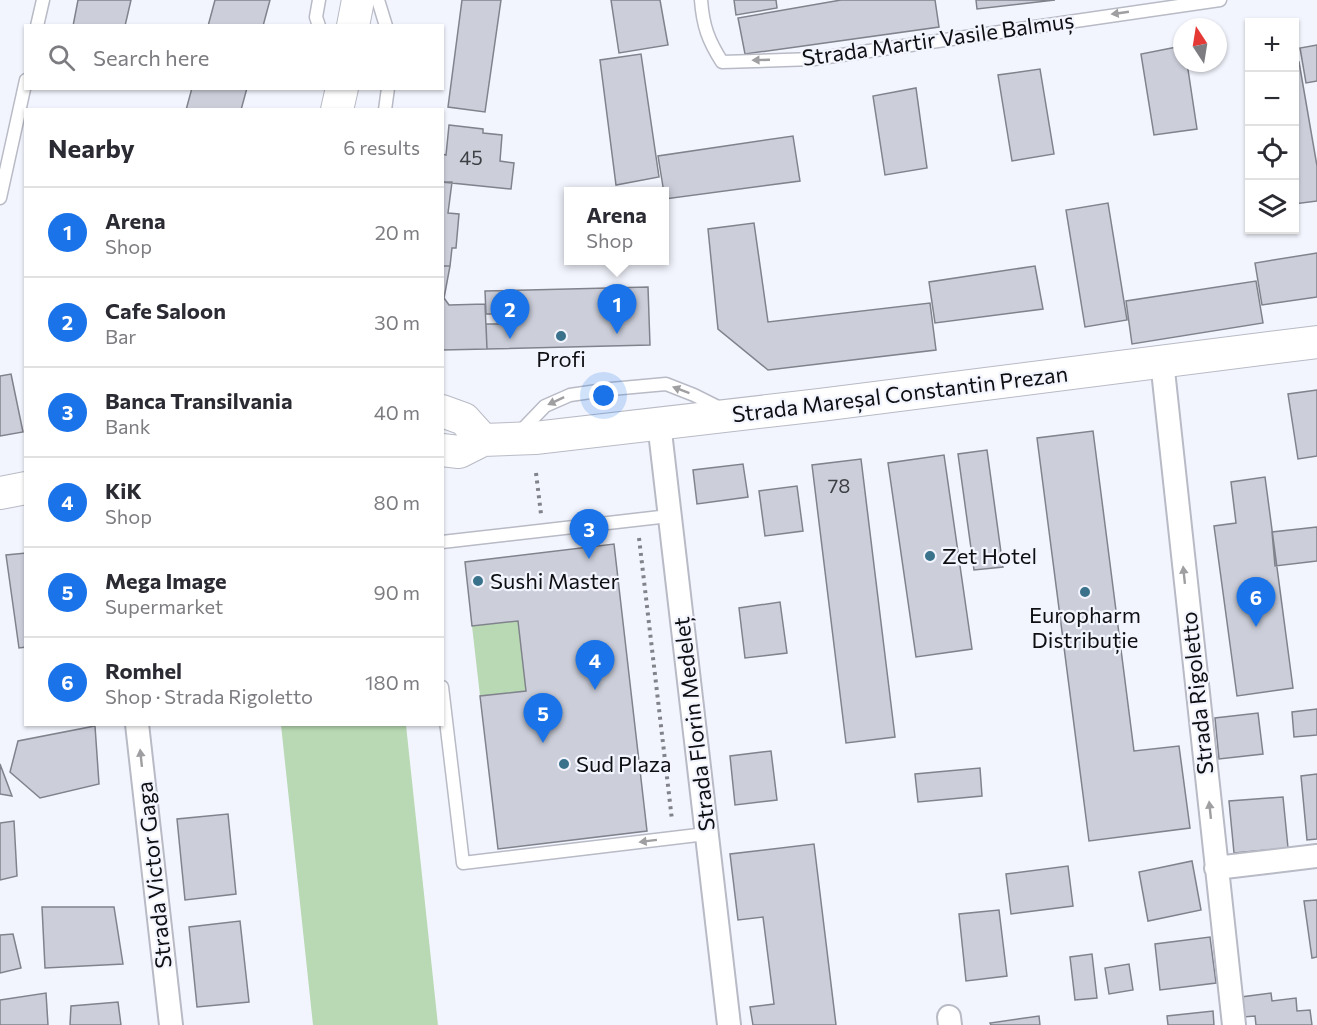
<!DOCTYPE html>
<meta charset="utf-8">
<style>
body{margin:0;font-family:Commissioner,sans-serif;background:#f7f7f7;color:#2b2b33}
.controls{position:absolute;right:18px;top:18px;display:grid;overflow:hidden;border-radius:0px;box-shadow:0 2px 4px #0004}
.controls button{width:54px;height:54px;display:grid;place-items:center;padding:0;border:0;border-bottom:2px solid #e1e1e2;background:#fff;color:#2b2b33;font:30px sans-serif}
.compass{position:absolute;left:1173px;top:18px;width:54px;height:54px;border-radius:50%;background:#fff;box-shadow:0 2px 4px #0004;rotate:348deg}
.you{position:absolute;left:604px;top:396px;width:21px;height:21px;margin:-15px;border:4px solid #fff;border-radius:50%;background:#1a73e8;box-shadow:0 0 0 9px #1a73e833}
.badge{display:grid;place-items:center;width:39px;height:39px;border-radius:50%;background:#1a73e8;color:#fff;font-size:20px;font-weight:700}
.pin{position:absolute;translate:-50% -50px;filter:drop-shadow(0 2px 3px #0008)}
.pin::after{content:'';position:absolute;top:32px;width:21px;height:18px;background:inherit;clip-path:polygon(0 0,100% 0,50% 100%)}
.popup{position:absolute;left:564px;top:187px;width:105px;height:78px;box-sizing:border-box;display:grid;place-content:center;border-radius:0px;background:#fff;filter:drop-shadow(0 2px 4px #0005);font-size:20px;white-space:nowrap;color:#7c7c81}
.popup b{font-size:22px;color:#2b2b33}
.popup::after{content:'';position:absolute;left:50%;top:100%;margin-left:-12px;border:12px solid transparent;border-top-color:#fff}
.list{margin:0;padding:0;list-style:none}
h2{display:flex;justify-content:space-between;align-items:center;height:78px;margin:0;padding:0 24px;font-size:26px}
h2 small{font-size:20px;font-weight:400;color:#7c7c81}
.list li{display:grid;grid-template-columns:39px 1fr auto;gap:18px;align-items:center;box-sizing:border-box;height:90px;padding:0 24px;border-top:2px solid #e1e1e2}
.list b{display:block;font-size:22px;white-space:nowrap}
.list p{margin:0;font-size:20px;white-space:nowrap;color:#7c7c81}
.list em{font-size:20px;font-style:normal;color:#7c7c81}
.icon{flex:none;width:33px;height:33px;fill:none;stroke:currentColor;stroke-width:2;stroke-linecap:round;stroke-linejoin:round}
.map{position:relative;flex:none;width:1317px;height:1025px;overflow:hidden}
.search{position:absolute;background:#fff;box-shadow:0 2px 4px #0004;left:24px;top:24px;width:420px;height:66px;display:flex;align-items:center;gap:15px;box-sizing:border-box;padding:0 21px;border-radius:0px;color:#7c7c81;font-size:22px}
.panel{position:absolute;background:#fff;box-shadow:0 2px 4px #0004;left:24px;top:108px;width:420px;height:618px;border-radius:0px}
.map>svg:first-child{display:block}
.green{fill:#b8d9b3}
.building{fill:#cccfda;stroke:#80828c;stroke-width:1.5}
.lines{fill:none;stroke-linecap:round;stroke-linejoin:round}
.lane-casing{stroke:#b8bac5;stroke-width:15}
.street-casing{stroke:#b8bac5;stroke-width:26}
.secondary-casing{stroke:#b8bac5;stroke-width:34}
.path{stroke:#82838a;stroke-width:4;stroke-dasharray:3 4.5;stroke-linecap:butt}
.lane{stroke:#fff;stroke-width:12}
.street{stroke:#fff;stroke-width:22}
.secondary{stroke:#fff;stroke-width:32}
.oneway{fill:#9f9fa1}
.poi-dot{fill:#3a728c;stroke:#f3f5fe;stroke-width:2}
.labels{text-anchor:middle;stroke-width:4.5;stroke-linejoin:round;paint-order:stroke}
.number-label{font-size:20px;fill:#3e3f45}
.street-label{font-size:22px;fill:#0e0f13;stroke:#f3f5fe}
.poi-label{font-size:22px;fill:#0e0f13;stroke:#f3f5fe;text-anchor:start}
</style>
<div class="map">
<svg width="1317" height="1025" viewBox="0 0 1317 1025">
<rect width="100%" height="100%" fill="#f3f5fe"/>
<!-- green -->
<path class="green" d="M518,621L526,691L480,696L472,626Z
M281,725H406L438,1025H313Z"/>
<!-- building -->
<path class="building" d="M78,0H131L125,26H73Z
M215,0H270L263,26H208Z
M462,0H501L485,112L448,107Z
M611,0H660L668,45L619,53Z
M734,0H776L777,8L736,15Z
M841,0H935L939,27L745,54L738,18Z
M976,0H1055L977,9Z
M1317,45V81L1306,83L1300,48Z
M1182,46V63H1187L1197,129L1154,135L1141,54Z
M641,54L659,177L616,185L600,60Z
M1299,62L1317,166V201L1294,204V63Z
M1040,69L1054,154L1012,161L998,75Z
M192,88H247L241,110H186Z
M916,88L927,168L885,175L873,96Z
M449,125L483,129V133L502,135L500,161L514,163L511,189L442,182V154L446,155Z
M793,136L800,181L665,199L658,156Z
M442,182H452L448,213L459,214L456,248H452L450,266H442Z
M1108,203L1127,320L1085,327L1066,210Z
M754,223L768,322L930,303L936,350L768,370L718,329L708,229Z
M1317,253V297L1262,305L1255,263Z
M442,266H450L444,298L449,305L485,304L487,349L442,350Z
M1035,266L1043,309L935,323L929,282Z
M1256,281L1263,323L1132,344L1126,301Z
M648,287L650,345L487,349L486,324H505V314H486L485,291Z
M11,374L23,432L0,436V376Z
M1317,390V456L1298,459L1288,394Z
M1093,431L1134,751L1179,746L1190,828L1089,841L1037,438Z
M987,450L1003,567L974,570L958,454Z
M944,455L972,649L916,657L888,463Z
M861,459L895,737L846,743L812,465Z
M743,464L748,497L697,504L693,470Z
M1265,477L1293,688L1237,696L1214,526L1236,523L1231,482Z
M797,486L803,531L765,536L759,491Z
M1317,527V561L1275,566L1272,532Z
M614,544L647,831L498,849L480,696L526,691L518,621L472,626L465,562Z
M26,553V647L19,648L6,555Z
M780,602L787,653L745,658L739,608Z
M1317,709V735L1294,737L1292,712Z
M1258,713L1263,754L1219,759L1215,718Z
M95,726L99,784L40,798L10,772L18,741Z
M771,751L777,800L735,805L730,756Z
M0,764L12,796L0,794Z
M980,768L982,796L918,802L915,774Z
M1317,774V839L1307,840L1301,776Z
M1283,797L1288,848L1234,853L1229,801Z
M228,814L236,894L185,900L177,819Z
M14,821L17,876L0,880V823Z
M814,844L836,1025H753L750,1007L774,1004L763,917L738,920L730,854Z
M1192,861L1201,910L1148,921L1139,872Z
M1068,866L1073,906L1011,914L1006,874Z
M1317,900V957L1312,958L1304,901Z
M42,907H114L123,964L45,968Z
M999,910L1007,976L966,981L959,914Z
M240,921L249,1002L197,1007L189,927Z
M13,934L21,968L0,973V935Z
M1210,937L1216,983L1160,990L1155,944Z
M1092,954L1097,998L1075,1000L1070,957Z
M1129,964L1133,990L1109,994L1105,968Z
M46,993L48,1025H0V1000Z
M1271,993L1272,1001L1296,998L1297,1011L1310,1010L1312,1025H1256L1255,1016L1243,1017L1241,997Z
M118,1002L121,1025H70L71,1006Z
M1213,1011L1214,1025H1168L1167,1016Z
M1039,1016L1040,1025H991L990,1023Z"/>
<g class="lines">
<defs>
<path id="lane" d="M319,0L316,17L319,26
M378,0L386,26
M701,0C703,26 708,40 722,62L814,59L1220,0
M37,26L43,0
M385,110L388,88
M0,198L26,80
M519,433L545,406L570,395L611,389L666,384L694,395L722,409
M442,542L669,516
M442,687L463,863L706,834"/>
<path id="street" d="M1162,361L1234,1025
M659,423L729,1025
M137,724L171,1025
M1216,868L1317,856
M949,1017L950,1025"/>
<path id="secondary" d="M353,26L358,0
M337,110L342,88
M442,411L464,419L483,440
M442,450L459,452L483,440L535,438L820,405L1317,342
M0,493L26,488"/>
</defs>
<!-- lane casing -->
<use href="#lane" class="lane-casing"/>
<!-- street casing -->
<use href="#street" class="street-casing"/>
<!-- secondary casing -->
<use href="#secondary" class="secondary-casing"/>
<!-- path -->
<path class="path" d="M536,473L541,514
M639,538L672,820"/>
<!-- lane -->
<use href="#lane" class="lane"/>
<!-- street -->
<use href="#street" class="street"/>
<!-- secondary -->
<use href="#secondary" class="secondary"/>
</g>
<!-- one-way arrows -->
<defs><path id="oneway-solid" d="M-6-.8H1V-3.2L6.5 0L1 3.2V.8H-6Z" transform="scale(1.5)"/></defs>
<g class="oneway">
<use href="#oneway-solid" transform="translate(1120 13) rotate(172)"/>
<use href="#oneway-solid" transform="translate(761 60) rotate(178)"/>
<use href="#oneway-solid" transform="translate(681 390) rotate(-159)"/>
<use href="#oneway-solid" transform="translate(556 401) rotate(155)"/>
<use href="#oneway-solid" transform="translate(1184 575) rotate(-96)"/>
<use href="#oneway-solid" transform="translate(141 758) rotate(-96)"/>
<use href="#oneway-solid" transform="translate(1210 810) rotate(-96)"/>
<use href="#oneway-solid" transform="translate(648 841) rotate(173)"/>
</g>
<!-- markers -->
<g class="poi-dot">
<circle cx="561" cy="336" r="6"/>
<circle cx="930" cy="556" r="6"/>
<circle cx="478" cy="581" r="6"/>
<circle cx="1085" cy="592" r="6"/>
<circle cx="564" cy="764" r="6"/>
</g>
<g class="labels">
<!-- number labels -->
<g class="number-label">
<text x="471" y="165">45</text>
<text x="839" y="493">78</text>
</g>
<!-- street labels -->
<g class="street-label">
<text transform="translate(938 39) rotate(-8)" y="8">Strada Martir Vasile Balmuș</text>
<text transform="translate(900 394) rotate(-7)" y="8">Strada Mareșal Constantin Prezan</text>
<text transform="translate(1197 693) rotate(-96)" y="8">Strada Rigoletto</text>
<text transform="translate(694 724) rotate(-97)" y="8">Strada Florin Medeleț</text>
<text transform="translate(154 875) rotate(-96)" y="8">Strada Victor Gaga</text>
</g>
<!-- poi labels -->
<g class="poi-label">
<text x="561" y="367" text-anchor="middle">Profi</text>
<text x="942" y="564">Zet Hotel</text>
<text x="490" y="589">Sushi Master</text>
<text x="1085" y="623" text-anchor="middle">Europharm<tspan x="1085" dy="25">Distribuție</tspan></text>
<text x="576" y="772">Sud Plaza</text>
</g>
</g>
</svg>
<div class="controls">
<button>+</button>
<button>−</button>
<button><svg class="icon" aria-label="locate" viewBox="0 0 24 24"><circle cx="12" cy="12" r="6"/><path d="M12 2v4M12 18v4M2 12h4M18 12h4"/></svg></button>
<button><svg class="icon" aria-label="layers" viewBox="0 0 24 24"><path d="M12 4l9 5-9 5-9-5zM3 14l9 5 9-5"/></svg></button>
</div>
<svg class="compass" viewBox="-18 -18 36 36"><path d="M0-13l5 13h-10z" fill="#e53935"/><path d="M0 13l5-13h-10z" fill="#7c7c81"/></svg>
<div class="you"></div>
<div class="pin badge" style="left:617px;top:334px">1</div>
<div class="popup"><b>Arena</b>Shop</div>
<div class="pin badge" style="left:510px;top:339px">2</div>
<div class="pin badge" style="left:589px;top:559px">3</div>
<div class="pin badge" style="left:595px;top:690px">4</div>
<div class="pin badge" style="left:543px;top:743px">5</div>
<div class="pin badge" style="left:1256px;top:627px">6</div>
<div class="search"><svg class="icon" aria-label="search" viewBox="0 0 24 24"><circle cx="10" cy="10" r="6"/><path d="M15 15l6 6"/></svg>Search here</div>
<section class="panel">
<h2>Nearby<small>6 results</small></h2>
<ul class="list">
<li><span class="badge">1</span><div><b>Arena</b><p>Shop</p></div><em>20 m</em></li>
<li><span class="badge">2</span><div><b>Cafe Saloon</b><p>Bar</p></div><em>30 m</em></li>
<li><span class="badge">3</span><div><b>Banca Transilvania</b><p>Bank</p></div><em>40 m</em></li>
<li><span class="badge">4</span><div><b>KiK</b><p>Shop</p></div><em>80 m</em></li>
<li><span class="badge">5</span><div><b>Mega Image</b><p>Supermarket</p></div><em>90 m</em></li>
<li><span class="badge">6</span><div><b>Romhel</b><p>Shop · Strada Rigoletto</p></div><em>180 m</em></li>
</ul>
</section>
</div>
